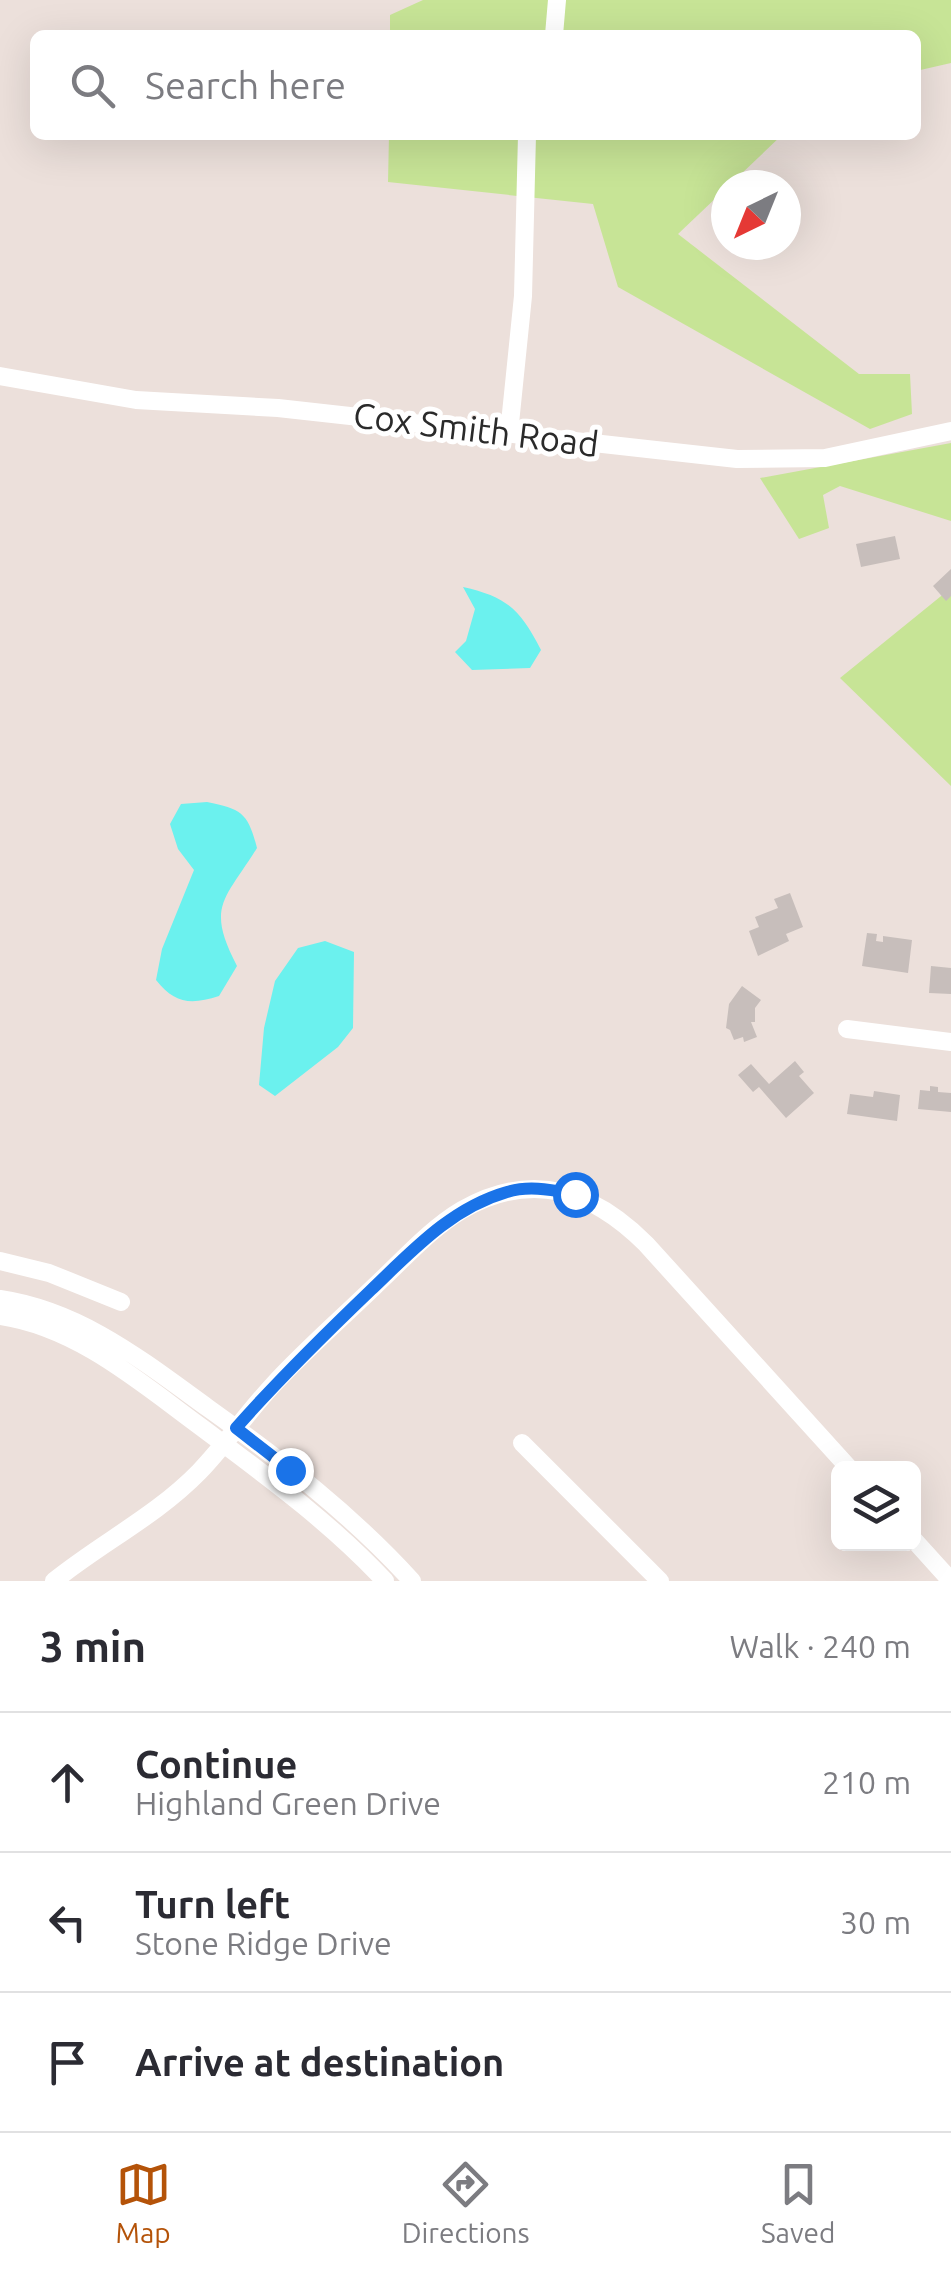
<!DOCTYPE html>
<meta charset="utf-8">
<style>
body{margin:0;font-family:Ubuntu,sans-serif;background:#f7f7f7;color:#2b2b33}
.controls{position:absolute;right:30px;bottom:30px;display:grid;overflow:hidden;border-radius:15px;box-shadow:0 10px 40px #0002}
.controls button{width:90px;height:90px;display:grid;place-items:center;padding:0;border:0;border-bottom:2px solid #e1e1e2;background:#fff;color:#2b2b33;font:50px sans-serif}
.compass{position:absolute;left:711px;top:170px;width:90px;height:90px;border-radius:50%;background:#fff;box-shadow:0 10px 40px #0002;rotate:223deg}
.stop{position:absolute;width:30px;height:30px;margin:-22px;border:8px solid #1a73e8;border-radius:50%;background:#fff}
.stop.end{background:#1a73e8;border-color:#fff;box-shadow:0 2px 10px #0008}
.list{margin:0;padding:0;list-style:none}
h2{display:flex;justify-content:space-between;align-items:center;height:130px;margin:0;padding:0 40px;font-size:42px}
h2 small{font-size:32px;font-weight:400;color:#7c7c81}
.list li{display:grid;grid-template-columns:65px 1fr auto;gap:30px;align-items:center;box-sizing:border-box;height:140px;padding:0 40px;border-top:2px solid #e1e1e2}
.list b{display:block;font-size:38px;white-space:nowrap}
.list p{margin:0;font-size:32px;white-space:nowrap;color:#7c7c81}
.list em{font-size:32px;font-style:normal;color:#7c7c81}
.icon{flex:none;width:55px;height:55px;fill:none;stroke:currentColor;stroke-width:2;stroke-linecap:round;stroke-linejoin:round}
.map{position:relative;flex:none;width:951px;height:1581px;overflow:hidden}
.search{position:absolute;background:#fff;box-shadow:0 10px 40px #0002;left:30px;right:30px;top:30px;height:110px;display:flex;align-items:center;gap:25px;box-sizing:border-box;padding:0 35px;border-radius:15px;color:#7c7c81;font-size:38px}
.sheet{height:550px;background:#fff}
nav{display:flex;justify-content:space-around;align-items:center;box-sizing:border-box;height:140px;border-top:2px solid #e1e1e2;background:#fff;font-size:28px;color:#7c7c81}
nav a{display:grid;justify-items:center;gap:5px}
nav .on{color:#b45309}
.map>svg:first-child{display:block}
.green{fill:#c7e496}
.water{fill:#6bf1ee}
.building{fill:#c7bebb}
.lines{fill:none;stroke-linecap:round;stroke-linejoin:round}
.minor{stroke:#fff;stroke-width:18}
.route{stroke:#1a73e8;stroke-width:12}
.labels{text-anchor:middle;stroke-width:10;stroke-linejoin:round;paint-order:stroke}
.street-label{font-size:35px;fill:#2a2a2a;stroke:#fff}
</style>
<div class="map">
<svg width="951" height="1581" viewBox="0 0 951 1581">
<rect width="100%" height="100%" fill="#ece0db"/>
<!-- green -->
<path class="green" d="M423,0H951V63L916,71V35H390V15Z
M389,135H782L678,234L859,374H910L912,414L870,429L618,287L593,204L388,182Z
M951,443V521L840,486L823,495L829,528L799,539L760,478Z
M951,588V786L840,678Z"/>
<!-- water -->
<path class="water" d="M463,587C507,597 520,609 541,650L530,668L472,670L455,652L466,641L475,609Z
M207,802C242,809 248,813 257,848C224,901 206,906 237,966L219,996C191,1005 175,1004 156,980L162,949L194,870L178,849L170,824L181,804Z
M325,941L354,952L353,1028L338,1047L275,1096L259,1085L264,1028L275,981L298,948Z"/>
<!-- building -->
<path class="building" d="M895,536L900,559L861,567L856,544Z
M951,569V596L946,601L933,586Z
M790,893L803,927L786,934L789,941L758,956L749,931L759,927L755,917L778,908L774,899Z
M867,933L877,934L876,941L883,942V936L912,940L908,973L862,966Z
M931,966L951,968V994L929,993Z
M742,986L761,1000L755,1008V1022H751L757,1037L744,1042L743,1037L734,1040L730,1030L726,1028L729,1004Z
M795,1061L804,1072L799,1076L814,1093L786,1118L759,1087L753,1092L738,1075L751,1064L769,1084Z
M930,1086L938,1087V1092L951,1093V1112L918,1109L920,1090L930,1091Z
M874,1091L900,1095L897,1121L847,1114L850,1094L873,1097Z"/>
<g class="lines">
<!-- minor -->
<path class="minor" d="M554,35L557,0
M0,376L136,400L278,408L737,459L825,458L951,431
M509,433L523,296L527,135
M847,1029L951,1042
M0,1261L49,1273L121,1302
M0,1299C81,1311 143,1361 208,1408C281,1460 352,1515 412,1581
M0,1316C77,1327 141,1383 201,1427C265,1475 330,1522 385,1581
M522,1443L660,1581
M914,1540L951,1581
M54,1581C101,1543 156,1516 199,1472C225,1445 247,1413 273,1385C305,1350 342,1318 376,1285C403,1260 430,1229 462,1210C532,1170 592,1190 646,1244L849,1468"/>
</g>
<g class="lines">
<!-- route -->
<path class="route" d="M290,1470L236,1428C279,1379 324,1335 371,1290C412,1251 451,1208 507,1192C529,1185 552,1190 575,1194"/>
</g>
<g class="labels">
<!-- street labels -->
<g class="street-label">
<text transform="translate(476 430) rotate(7)" y="12">Cox Smith Road</text>
</g>
</g>
</svg>
<div class="controls">
<button><svg class="icon" aria-label="layers" viewBox="0 0 24 24"><path d="M12 4l9 5-9 5-9-5zM3 14l9 5 9-5"/></svg></button>
</div>
<svg class="compass" viewBox="-18 -18 36 36"><path d="M0-13l5 13h-10z" fill="#e53935"/><path d="M0 13l5-13h-10z" fill="#7c7c81"/></svg>
<div class="stop" style="left:575px;top:1194px"></div>
<div class="stop end" style="left:290px;top:1470px"></div>
<div class="search"><svg class="icon" aria-label="search" viewBox="0 0 24 24"><circle cx="10" cy="10" r="6"/><path d="M15 15l6 6"/></svg>Search here</div>
</div>
<section class="sheet">
<h2>3 min<small>Walk · 240 m</small></h2>
<ul class="list">
<li><svg class="icon" aria-label="ahead" viewBox="0 0 24 24"><path d="M12 20V5M6 11l6-6 6 6"/></svg><div><b>Continue</b><p>Highland Green Drive</p></div><em>210 m</em></li>
<li><svg class="icon" aria-label="left" viewBox="0 0 24 24"><path d="M17 20v-9H6M10 6l-5 5 5 5"/></svg><div><b>Turn left</b><p>Stone Ridge Drive</p></div><em>30 m</em></li>
<li><svg class="icon" aria-label="arrive" viewBox="0 0 24 24"><path d="M6 21V4h12l-3 4 3 4H6"/></svg><div><b>Arrive at destination</b></div></li>
</ul>
</section>
<nav>
<a class="on"><svg class="icon" aria-label="map" viewBox="0 0 24 24"><path d="M3 6l6-2 6 2 6-2v14l-6 2-6-2-6 2zM9 4v14M15 6v14"/></svg>Map</a>
<a><svg class="icon" aria-label="directions" viewBox="0 0 24 24"><path d="M12 3l9 9-9 9-9-9zM9 14v-3h6M13 9l2 2-2 2"/></svg>Directions</a>
<a><svg class="icon" aria-label="saved" viewBox="0 0 24 24"><path d="M7 4h10v16l-5-4-5 4z"/></svg>Saved</a>
</nav>
